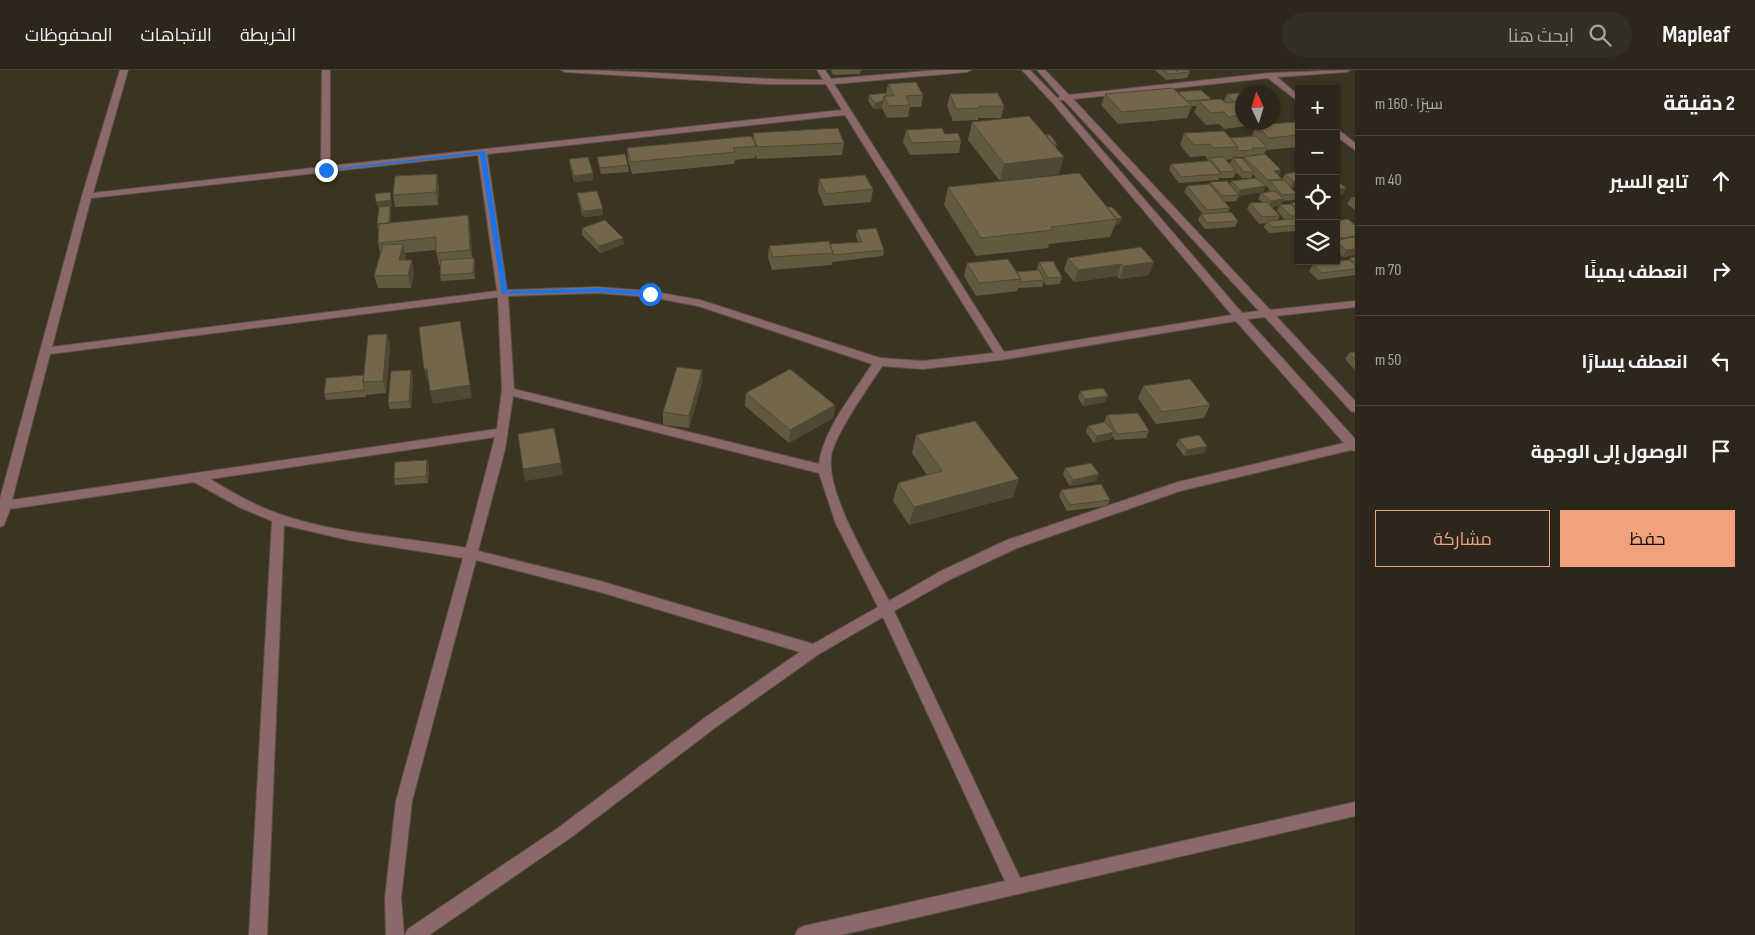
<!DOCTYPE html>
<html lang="ar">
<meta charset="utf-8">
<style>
body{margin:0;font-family:"Sofia Sans Condensed",Cairo,sans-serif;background:#342f23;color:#f1f3f6;direction:rtl}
.controls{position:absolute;right:15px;top:15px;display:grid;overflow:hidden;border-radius:0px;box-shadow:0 1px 4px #0004}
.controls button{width:45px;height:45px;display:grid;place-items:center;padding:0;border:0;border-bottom:1px solid #484439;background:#2c271a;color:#f1f3f6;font:25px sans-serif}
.compass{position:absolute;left:1235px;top:15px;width:45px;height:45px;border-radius:50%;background:#2c271a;box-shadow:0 1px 4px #0004;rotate:356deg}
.stop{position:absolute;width:15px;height:15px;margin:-11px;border:4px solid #1a73e8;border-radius:50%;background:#fff}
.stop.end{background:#1a73e8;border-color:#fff;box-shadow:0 1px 5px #0008}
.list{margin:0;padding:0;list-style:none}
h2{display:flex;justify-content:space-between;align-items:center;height:65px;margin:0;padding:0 20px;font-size:21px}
h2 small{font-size:16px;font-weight:400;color:#a6a5a2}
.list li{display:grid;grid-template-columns:32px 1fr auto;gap:15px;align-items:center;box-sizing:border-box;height:90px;padding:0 20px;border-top:1px solid #484439}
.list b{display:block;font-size:19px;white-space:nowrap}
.list em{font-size:16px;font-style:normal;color:#a6a5a2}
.actions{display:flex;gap:10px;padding:15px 20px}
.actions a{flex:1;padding:11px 0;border:1px solid #f1a17d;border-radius:0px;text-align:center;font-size:18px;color:#f1a17d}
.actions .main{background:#f1a17d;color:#111}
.icon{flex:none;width:28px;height:28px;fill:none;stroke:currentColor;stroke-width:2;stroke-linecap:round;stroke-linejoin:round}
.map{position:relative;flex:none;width:1355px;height:865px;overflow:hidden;direction:ltr}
header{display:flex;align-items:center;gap:30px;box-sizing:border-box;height:70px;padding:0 25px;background:#2c271a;border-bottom:1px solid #484439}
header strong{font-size:24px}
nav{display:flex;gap:28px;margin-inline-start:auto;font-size:18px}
.search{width:350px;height:45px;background:#342f23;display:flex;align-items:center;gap:12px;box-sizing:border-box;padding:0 18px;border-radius:28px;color:#a6a5a2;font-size:19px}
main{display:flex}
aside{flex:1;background:#2c271a}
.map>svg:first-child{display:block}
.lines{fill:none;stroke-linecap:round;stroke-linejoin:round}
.minor-casing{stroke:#595342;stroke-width:2}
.minor{fill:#8c686a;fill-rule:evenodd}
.wall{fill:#625940;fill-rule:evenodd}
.shaded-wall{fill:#504834}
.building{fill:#72674a;stroke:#504834}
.route{fill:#1a73e8}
</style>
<header>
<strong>Mapleaf</strong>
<div class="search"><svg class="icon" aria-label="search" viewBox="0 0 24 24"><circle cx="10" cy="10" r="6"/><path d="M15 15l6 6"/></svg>ابحث هنا</div>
<nav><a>الخريطة</a><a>الاتجاهات</a><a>المحفوظات</a></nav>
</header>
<main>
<aside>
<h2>2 دقيقة<small>سيرًا · 160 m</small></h2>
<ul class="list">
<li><svg class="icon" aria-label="ahead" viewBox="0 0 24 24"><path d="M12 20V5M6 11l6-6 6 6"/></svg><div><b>تابع السير</b></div><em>40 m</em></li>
<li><svg class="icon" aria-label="right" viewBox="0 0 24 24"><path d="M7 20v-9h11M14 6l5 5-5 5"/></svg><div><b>انعطف يمينًا</b></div><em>70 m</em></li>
<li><svg class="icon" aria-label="left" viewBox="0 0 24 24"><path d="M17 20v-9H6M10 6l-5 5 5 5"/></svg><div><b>انعطف يسارًا</b></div><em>50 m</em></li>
<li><svg class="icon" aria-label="arrive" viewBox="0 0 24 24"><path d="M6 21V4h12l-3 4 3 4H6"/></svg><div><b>الوصول إلى الوجهة</b></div></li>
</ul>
<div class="actions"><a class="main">حفظ</a><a>مشاركة</a></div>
</aside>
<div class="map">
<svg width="1355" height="865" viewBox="0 0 1355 865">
<rect width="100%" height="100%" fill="#3b3422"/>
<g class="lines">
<defs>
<path id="minor" d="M120,0H128L93,123L321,97L322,0H330V96L842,40L826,14H765L565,2L561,0C648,0 735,10 823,10L817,0H825L831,9L939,0H971L967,2L834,14L1004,282L1232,245L1051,31L1022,0H1030L1059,30L1058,28L1060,26L1037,0H1045L1069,25L1270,3L1350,0L1346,2L1277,7L1299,26V32L1268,8L1073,29L1270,240L1355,231V237L1276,246L1355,331V342L1351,341L1265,247L1247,249L1355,369V381L1351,380L1180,421L1017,478L949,510L894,541L1020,808L1355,732V746L841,865H795L798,859L804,856L1005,811L883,547L819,584L716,657L570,768L429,865H405L408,859L558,758L706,647L800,582L600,522L476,490L412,731L401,828L404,865H386L385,828L396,731L463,488L348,470L284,455L267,865H249L272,451L241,438L194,412L10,439L4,455L0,457V429L82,126ZM1059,30H1064L1259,241L1242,243ZM845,45L994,283L923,291L880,288L700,230L650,221L597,217L507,220L487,84ZM478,85L497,221L52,277L91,128ZM597,223L650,227L698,236L872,294C854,323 823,360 819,394L514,319L508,226ZM498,227L502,320L497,359L12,430L50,284ZM1236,251L1344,373L1178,412L1007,470L939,502L889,531C872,498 822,418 832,382C840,356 867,320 882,296L923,299L1001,290ZM513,326L819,403L836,454L878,537L813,574L600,511L478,481L505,379ZM495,367L466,478C401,466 333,465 271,441C250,433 230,421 210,409Z
M1336,58L1355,73V80L1336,66Z"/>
</defs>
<!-- minor casing -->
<use href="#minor" class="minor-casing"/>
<!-- minor -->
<use href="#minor" class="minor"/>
</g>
<!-- wall -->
<path class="wall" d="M831,0H861L860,4L833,5Z
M1155,0H1188L1190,2L1187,8L1166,10Z
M888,14L923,25L921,37H910L908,47L887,48L882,38L874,39L868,31L869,25L886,24Z
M1178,22L1211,29L1210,30L1226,33L1224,30L1227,24L1242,23V52H1271V54L1299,55V77L1266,80L1264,84L1252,85L1251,86L1279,106L1282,109V110L1285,104L1299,103L1291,118L1297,124L1294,130L1283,131L1281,135L1291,134V133L1299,132V151L1296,152L1299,155L1296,161L1269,163L1264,157L1266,153L1259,154L1247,139L1250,133L1262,132L1258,129L1261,123L1270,121L1267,117V116H1265L1263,122L1239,126L1236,131L1224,132L1230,138L1228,142L1238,151L1235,157L1205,159L1198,150L1201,144H1203L1184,122L1187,116L1209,115L1210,112L1230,114L1231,111L1256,108L1253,104L1251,108H1242L1236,102L1233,108H1219L1218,110L1179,113L1169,100L1171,94L1207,91L1208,90L1205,86L1190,87L1180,75L1184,63L1230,68L1252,66L1256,55L1224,59L1219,54L1206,55L1194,42L1197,36H1192L1187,48L1118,54L1101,35L1105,24ZM1234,86L1235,87H1244L1243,89L1233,88ZM1232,89L1230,94L1225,90H1227ZM1280,135L1277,141L1285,150H1278L1280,146L1272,137Z
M950,24L1004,36L1001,48H978V50L953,51L947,36Z
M1272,39L1276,42L1272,50Z
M972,52L1046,65L1057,74L1056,77L1059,104L1000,111L968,70Z
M906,60L945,64L961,71L959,83L910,85L903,72Z
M753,63L844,73L842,85L757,89L755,84V88L735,90L734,94L632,104L628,90L627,78L753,69Z
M597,87L628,95L629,102L601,104L598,93Z
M569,89L593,110L574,112L570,95Z
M819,109L873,119L871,132L824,136L818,121Z
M439,116L438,135L395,137L393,125Z
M948,117L1107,137H1112L1119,154L1115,155L1110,167L1049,174L1048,178L976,186L944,135Z
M390,122L392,137H390L391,143V153L468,145L470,158L472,188H474L475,194V209L441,211L440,205L441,195H439L436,180L405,183L406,187L405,190L414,203L411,218H378L374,206L380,183L378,173V160L377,154L379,138H378Z
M577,123L603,145L583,147L578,129Z
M1355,127V140L1347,134L1351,128Z
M1336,151L1355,185L1343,187L1336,181Z
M582,158L624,174L600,183L582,165Z
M857,160L884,180L883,186L832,192V195L772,200L768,188L769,176L830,174L858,172L856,166Z
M1141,177L1149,205L1119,209L1117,206L1074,212L1064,200L1068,188Z
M1355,187V205L1318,210L1309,201L1313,194L1349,190L1350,188Z
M1039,192L1062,207L1060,214L1046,215L1044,211L1042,217L1018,218L1017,221L976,226L964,206L967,193L1016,202L1038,200L1037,199Z
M390,276L386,323L366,325V323V327L326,330L324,324L364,305Z
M1355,282V300L1345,289L1349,283Z
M411,300L413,306L411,338L390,339L388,333Z
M702,313L689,358L663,355V342Z
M1143,316L1210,335L1204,348L1156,354L1138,328Z
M1080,321L1105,332L1083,336L1078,328Z
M746,323L835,335L833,348L789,373L745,336Z
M1107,345L1149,361L1146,368L1115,370L1112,366L1111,369L1094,373L1086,362L1088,356L1104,352Z
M916,365L1013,427L909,455L893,431L898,413L927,405L912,383Z
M1179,369L1207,376L1204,383L1184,386L1176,375Z
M427,390L429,396L428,413L395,415L394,409Z
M1065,398L1099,404L1096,411L1070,416L1063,405Z
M1061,420L1110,430L1107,436L1067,441L1059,426Z"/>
<!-- shaded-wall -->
<path class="shaded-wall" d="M883,31L882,38L874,39L875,33Z
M1064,87L1059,104L1000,111L1004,94Z
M1281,100L1279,106L1274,101Z
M593,103V110L574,112V106Z
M437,104L439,116L438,135L436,122Z
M1299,111V117L1291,118L1294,112Z
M1266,116L1263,122L1239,126V125H1238L1240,120Z
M1346,118L1343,124L1336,125V119Z
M390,122L392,137H390L391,143L390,159L389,153L390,137L378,138L376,132Z
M1284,129L1281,135L1268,137L1271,131Z
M603,139V145L583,147V141Z
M468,145L470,158L473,192L470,180Z
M1122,148L1119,154L1115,155L1117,149L1112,150Z
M623,168L624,174L600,183L599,176Z
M403,174L406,187L402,203L399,190Z
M1355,179V185L1343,187L1346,180Z
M474,188L475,194V209L473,203Z
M412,190L414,203L411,218L408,205Z
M1154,192L1149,205L1119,209L1124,196Z
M1121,194L1117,206L1074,212L1078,200Z
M460,251L472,328L433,334L430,321Z
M387,264L390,276L386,323L383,311Z
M424,299H427L430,312H427Z
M411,300L413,306L411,338L409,331Z
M702,300V313L689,358V346Z
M1108,326L1105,332L1083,336L1085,329Z
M835,335L833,348L789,373L790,360Z
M1114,362L1111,369L1094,373L1097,366Z
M1207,376L1204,383L1184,386L1187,380Z
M427,390L429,396L428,413L426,406Z
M561,393L563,405L525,411L523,399Z
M1099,404L1096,411L1070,416L1073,410Z
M1019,409L1013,427L909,455L914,437Z"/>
<!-- building -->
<path class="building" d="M1163,0H1175L1177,2L1176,0H1188L1190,2L1168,4Z
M916,12L923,25L906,26L910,35L889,36L884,26H894L888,14Z
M1173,18L1192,36L1122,42L1105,24Z
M1201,20L1211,29L1187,31L1178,22Z
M885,23L888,26H884L883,31L875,33L869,25Z
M998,23L1004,36H979L980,38L956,39L950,24Z
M1242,23V31L1234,32L1227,24Z
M1221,29L1226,33L1242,31V45L1229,47L1224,42L1211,43L1199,31Z
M1029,46L1064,87L1004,94L972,52Z
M1296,52L1299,55V65L1269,68L1256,55Z
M838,58L844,73L757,77L753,63Z
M942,58L945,64L958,63L961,71L912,73L906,60Z
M1224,61L1238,77L1213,78L1210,74L1194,75L1184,63Z
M1046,65H1050L1057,74H1054Z
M751,66L756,76L733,78L735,82L631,92L627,78Z
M1256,66L1267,78H1252L1254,80L1238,81L1237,80L1238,77L1230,68Z
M625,84L628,95L600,98L597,87Z
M1265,84L1281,100L1274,101L1282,109L1268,110L1244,87Z
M588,87L593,103L574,106L569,89Z
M1223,87L1236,101L1221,102L1209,88Z
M1232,88H1242L1254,102H1244Z
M1210,91L1221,104L1181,107L1171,94Z
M1297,102L1299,103V111L1294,112L1285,104Z
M1079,103L1117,149L1051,157L1053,160L981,168L948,117Z
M437,104L436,122L393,125L395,106Z
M865,105L873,119L826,124L819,109Z
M1256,108L1266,116L1240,120L1231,111Z
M1284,110L1297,124L1282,125L1270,111Z
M1336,110L1346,118L1336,119Z
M1227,111L1239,125L1222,126L1210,112Z
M1209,114L1230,138L1207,140L1187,116Z
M597,121L603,139L583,141L577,123Z
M1275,121L1284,129L1271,131L1261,123Z
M390,122L391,130L376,132L375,124Z
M1355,127V131L1351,128Z
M1267,132L1280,146L1262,147L1250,133Z
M1299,132V140L1291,133Z
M1291,134L1299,143V146H1291L1280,135Z
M390,136L389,153L377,154L379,137Z
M1107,137H1112L1122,148L1116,149Z
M1231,142L1238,151L1207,153L1201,144Z
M468,145L470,180L436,183V167L378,173L379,154Z
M1293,149L1299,155L1272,157L1267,151Z
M1348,149L1355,155V166L1336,169V151Z
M605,150L623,168L599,176L582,158Z
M876,158L884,180L833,185V183L830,174L862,172L857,160Z
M1355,167V179L1346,180L1336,171V170Z
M829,171L833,183L773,187L769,176Z
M403,174L399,190H412L408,205L374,206L383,175Z
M1141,177L1154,192L1124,196L1121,194L1078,200L1068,188Z
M1355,187V193L1350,188Z
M474,188L473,203L440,205L441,190Z
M1008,189L1021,209L979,213L967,193Z
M1349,190L1355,195V199L1322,203L1313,194Z
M1053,191L1062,207L1048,208L1039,192Z
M1039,200L1044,210L1020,212L1021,209L1016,202Z
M460,251L470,315L430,321L427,299H424L419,257Z
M387,264L383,311L363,312L368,265Z
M1355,282V289L1349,283Z
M677,297L702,300L689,346L663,342Z
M790,299L835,335L790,360L746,323Z
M411,300L409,331L388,333L391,301Z
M364,305L363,312L364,316V320L324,324L326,308Z
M1190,309L1210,335L1162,342L1143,316Z
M1103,318L1108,326L1085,329L1080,321Z
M1138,343L1149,361L1117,364L1107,345Z
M975,351L1019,409L914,437L898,413L942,401L916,365Z
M1105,352L1114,362L1097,366L1088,356Z
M554,358L561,393L523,399L518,364Z
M1199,365L1207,376L1187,380L1179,369Z
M427,390L426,406L394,409L395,392Z
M1091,393L1099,404L1073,410L1065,398Z
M1101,414L1110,430L1070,435L1061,420Z"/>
<!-- route -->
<path class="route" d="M485,81L507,221L598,218L650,222L652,226L598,222L502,224L480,84L326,101L323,100Z"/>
</svg>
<div class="controls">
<button>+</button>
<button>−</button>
<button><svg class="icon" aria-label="locate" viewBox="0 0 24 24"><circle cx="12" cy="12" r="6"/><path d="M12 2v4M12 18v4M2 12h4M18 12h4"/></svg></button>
<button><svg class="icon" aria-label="layers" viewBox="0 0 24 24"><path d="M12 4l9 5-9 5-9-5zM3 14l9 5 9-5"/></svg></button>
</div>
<svg class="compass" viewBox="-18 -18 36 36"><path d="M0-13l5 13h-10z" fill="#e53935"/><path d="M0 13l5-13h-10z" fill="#a6a5a2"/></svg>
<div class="stop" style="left:650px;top:224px"></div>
<div class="stop end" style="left:326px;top:100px"></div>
</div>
</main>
